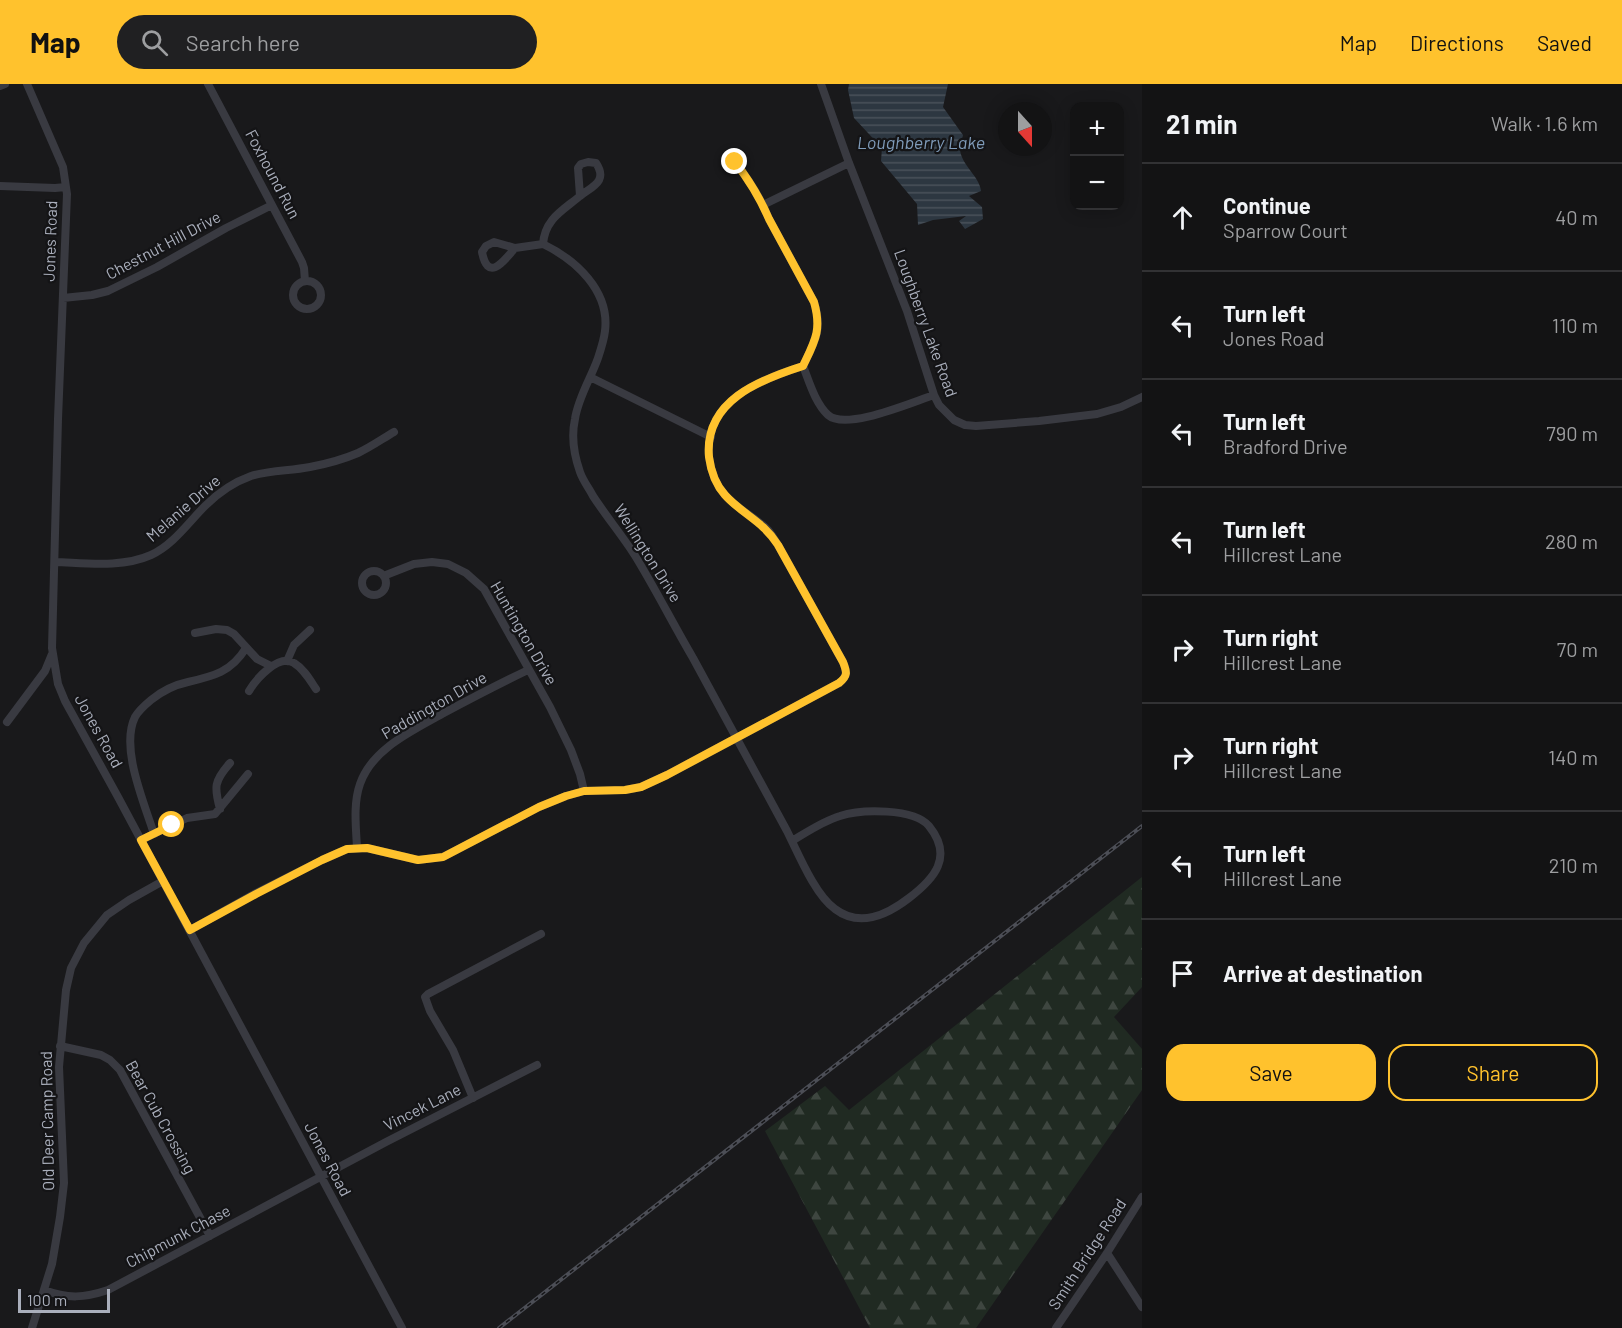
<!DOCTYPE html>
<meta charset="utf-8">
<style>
body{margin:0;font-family:Barlow,sans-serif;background:#202022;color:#f1f3f6}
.controls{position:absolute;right:18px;top:18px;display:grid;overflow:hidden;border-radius:12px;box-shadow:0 3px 15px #0003}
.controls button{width:54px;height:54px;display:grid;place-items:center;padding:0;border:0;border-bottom:2px solid #323234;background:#131314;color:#f1f3f6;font:30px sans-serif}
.compass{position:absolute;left:998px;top:18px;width:54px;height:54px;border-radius:50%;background:#131314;box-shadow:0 3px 15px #0003;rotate:159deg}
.scale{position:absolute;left:18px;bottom:15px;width:92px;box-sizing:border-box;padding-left:6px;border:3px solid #aaafbc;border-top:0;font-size:16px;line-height:21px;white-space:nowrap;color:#aaafbc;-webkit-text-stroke:4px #141416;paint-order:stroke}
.stop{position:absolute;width:18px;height:18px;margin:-14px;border:4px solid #ffc22d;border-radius:50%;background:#fff}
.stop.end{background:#ffc22d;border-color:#fff;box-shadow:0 2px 6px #0008}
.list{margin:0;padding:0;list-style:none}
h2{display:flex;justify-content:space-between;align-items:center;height:78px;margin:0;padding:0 24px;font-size:26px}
h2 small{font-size:20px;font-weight:400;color:#9d9ea0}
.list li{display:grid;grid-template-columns:39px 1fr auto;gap:18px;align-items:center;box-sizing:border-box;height:108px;padding:0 24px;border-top:2px solid #323234}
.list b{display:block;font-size:22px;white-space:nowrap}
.list p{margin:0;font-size:20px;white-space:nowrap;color:#9d9ea0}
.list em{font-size:20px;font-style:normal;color:#9d9ea0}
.actions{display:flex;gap:12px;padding:18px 24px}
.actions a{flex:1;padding:14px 0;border:2px solid #ffc22d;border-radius:18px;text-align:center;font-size:21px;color:#ffc22d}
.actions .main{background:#ffc22d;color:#111}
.icon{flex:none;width:33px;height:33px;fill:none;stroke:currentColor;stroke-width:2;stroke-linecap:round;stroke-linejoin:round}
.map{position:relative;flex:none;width:1142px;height:1244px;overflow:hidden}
header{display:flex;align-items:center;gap:36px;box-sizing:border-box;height:84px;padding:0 30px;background:#ffc22d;color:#111}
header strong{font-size:28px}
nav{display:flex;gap:33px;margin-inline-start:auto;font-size:21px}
.search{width:420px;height:54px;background:#202022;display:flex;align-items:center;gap:15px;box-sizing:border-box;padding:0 21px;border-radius:33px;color:#9d9ea0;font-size:22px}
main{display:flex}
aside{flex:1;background:#131314}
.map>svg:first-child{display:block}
.forest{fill:url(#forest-firs)}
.water{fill:url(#water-rules)}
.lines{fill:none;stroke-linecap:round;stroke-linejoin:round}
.minor{stroke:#393a41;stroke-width:8}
.rail-casing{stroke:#4c4e56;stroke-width:4}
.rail{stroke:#141416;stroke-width:1.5;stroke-dasharray:4.5;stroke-linecap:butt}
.route{stroke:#ffc22d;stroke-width:8}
.labels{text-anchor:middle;stroke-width:4.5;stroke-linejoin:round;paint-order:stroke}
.street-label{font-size:16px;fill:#aaafbc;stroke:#141416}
.water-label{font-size:18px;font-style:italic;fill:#7f9bb9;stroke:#141416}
</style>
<header>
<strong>Map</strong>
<div class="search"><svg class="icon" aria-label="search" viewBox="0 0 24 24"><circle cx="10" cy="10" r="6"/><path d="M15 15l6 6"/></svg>Search here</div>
<nav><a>Map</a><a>Directions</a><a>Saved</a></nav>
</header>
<main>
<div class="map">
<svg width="1142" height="1244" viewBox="0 0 1142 1244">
<defs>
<pattern id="forest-firs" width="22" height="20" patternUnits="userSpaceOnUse" patternTransform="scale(1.5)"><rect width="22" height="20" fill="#202a22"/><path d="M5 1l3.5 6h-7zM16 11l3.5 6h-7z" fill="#3e4640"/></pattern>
<pattern id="water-rules" width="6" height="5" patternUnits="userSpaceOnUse" patternTransform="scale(1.5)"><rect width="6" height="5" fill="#2d3741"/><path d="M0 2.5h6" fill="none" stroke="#49515a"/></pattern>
</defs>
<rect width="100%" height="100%" fill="#19191b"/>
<!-- forest -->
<path class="forest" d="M1142,793V903L1114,933L1142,965V1006L976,1244H870L765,1047L825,1002L849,1026Z"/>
<!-- water -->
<path class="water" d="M849,0H948L943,23L963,51C962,56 960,62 960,66C962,82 980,93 981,107L969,112L982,123L983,135L965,145L959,137L966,132L933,136L918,141L917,120L881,77L882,64L854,34L848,6Z"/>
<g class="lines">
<!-- minor -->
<path class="minor" d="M27,0L63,83L67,110L58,335L52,564L58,600L65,617L118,713L402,1244
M208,0L302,178L304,184L305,197
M821,0L849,79L907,227L934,311L939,321L954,336L965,341L976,342L1039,337L1097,330L1121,323L1142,313
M0,2L5,0
M588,78L596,79C608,97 593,102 580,112L578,84L581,80Z
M0,102L55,104L66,103
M763,121L849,79
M494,158L515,164C504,177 488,199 482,168L486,162Z
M543,160C576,176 610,207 605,247C604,256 601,265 598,274C591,294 578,314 575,335C571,353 574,371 580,388C583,397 589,404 593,412C606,432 621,450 634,470C655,504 673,540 693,574C724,632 756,689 787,747C798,769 815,811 835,825C860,844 887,831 909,814C934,795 954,773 929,742C914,724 861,725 840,732C823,737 807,748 792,757
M543,160C545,135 562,127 580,112
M515,164L543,160
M293 211a14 14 0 1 1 28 0a14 14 0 1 1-28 0Z
M63,214L92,211L108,207L157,183L226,144L272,121
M803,282C809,297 815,319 828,331C846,347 912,318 934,311
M590,293L711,353
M55,478C86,479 122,484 151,471C173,461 188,439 205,422C218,409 234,398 251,392C270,386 290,387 310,383C326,380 344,375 358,369C371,363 382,355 394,348
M362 499a12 12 0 1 1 24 0a12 12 0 1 1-24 0Z
M386,491L414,480L432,478L448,480L466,489L484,505L550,623L571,666L580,690L584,707
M195,549L216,545L227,546L234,550L257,575L271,582
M287,577L294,561L310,546
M249,607C256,595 279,569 294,579C304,585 310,596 316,605
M7,638L45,587L52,570
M220,725C214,703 214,697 230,679
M154,750C144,718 120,664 135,633C139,626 145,621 151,616C162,607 174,601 188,598C214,592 231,588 246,564
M141,756L187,734L215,730L248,690
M357,764C356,743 353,720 360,700C372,665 412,647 442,630C470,615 499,600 528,586
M190,846L256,809L322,776L347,765L367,764L418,776L443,773L539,723L566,712L584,707L625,706L641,703L667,691L839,599C848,592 847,588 843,578L778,461C775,456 772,451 768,446C755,433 737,425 725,411C715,400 711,388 709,373C704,317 759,296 803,282C815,257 823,246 814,218L769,135C761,114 749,96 735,78
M60,962L101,971L110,976L120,986L210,1152
M473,1014L453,966L430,927L425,913L428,910L541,850
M1107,1169L1142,1223
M44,1206C68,1215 84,1214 108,1206L386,1058L537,981
M32,1244L52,1180L60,1133L64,1099L59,983L66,906L71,884L84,859L107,831L129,816L163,797
M1056,1244L1107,1169L1142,1113"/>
<defs>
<path id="rail" d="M499,1244L1142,742"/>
</defs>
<!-- rail casing -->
<use href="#rail" class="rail-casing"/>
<!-- rail -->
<use href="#rail" class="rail"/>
</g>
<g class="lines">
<!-- route -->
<path class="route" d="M172,741L141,756L190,846L256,810L322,776L347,765L367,764L418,776L443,773L539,723L566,712L584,707L625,706L641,703L667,691L839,599C848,592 847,588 843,578L778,461C763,437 742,430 725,411C715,400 711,388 709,373C704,317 759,296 803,282C815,257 822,246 814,218L769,135C760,114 749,96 735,78"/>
</g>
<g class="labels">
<!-- street labels -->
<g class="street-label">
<text transform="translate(273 90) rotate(62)" y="6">Foxhound Run</text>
<text transform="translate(50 157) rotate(-88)" y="6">Jones Road</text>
<text transform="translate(163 161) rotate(-28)" y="6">Chestnut Hill Drive</text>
<text transform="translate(926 239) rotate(70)" y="6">Loughberry Lake Road</text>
<text transform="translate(183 424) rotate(-41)" y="6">Melanie Drive</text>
<text transform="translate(648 469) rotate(58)" y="6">Wellington Drive</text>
<text transform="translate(524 549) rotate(60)" y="6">Huntington Drive</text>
<text transform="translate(434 621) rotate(-30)" y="6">Paddington Drive</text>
<text transform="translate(99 647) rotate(61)" y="6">Jones Road</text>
<text transform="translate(422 1023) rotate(-27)" y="6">Vincek Lane</text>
<text transform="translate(161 1033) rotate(61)" y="6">Bear Cub Crossing</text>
<text transform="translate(47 1037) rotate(-91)" y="6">Old Deer Camp Road</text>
<text transform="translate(328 1075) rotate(62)" y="6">Jones Road</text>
<text transform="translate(178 1152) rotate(-28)" y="6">Chipmunk Chase</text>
<text transform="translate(1087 1170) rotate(-57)" y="6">Smith Bridge Road</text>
</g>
<!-- water labels -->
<g class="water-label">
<text x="921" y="65">Loughberry Lake</text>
</g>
</g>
</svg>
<div class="controls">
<button>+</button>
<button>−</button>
</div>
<svg class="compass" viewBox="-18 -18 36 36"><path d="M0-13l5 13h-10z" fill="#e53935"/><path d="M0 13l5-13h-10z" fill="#9d9ea0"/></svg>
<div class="scale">100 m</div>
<div class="stop" style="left:172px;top:741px"></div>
<div class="stop end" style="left:735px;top:78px"></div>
</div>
<aside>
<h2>21 min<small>Walk · 1.6 km</small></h2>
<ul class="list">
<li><svg class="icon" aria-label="ahead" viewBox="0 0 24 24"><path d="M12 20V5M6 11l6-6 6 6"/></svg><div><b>Continue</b><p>Sparrow Court</p></div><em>40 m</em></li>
<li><svg class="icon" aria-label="left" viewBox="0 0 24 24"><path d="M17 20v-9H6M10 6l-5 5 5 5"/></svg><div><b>Turn left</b><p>Jones Road</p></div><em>110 m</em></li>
<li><svg class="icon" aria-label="left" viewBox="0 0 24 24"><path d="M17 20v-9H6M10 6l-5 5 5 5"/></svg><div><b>Turn left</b><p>Bradford Drive</p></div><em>790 m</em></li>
<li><svg class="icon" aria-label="left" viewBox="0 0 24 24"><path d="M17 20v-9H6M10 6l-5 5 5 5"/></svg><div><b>Turn left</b><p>Hillcrest Lane</p></div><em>280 m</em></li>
<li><svg class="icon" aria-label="right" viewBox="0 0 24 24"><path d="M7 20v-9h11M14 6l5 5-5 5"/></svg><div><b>Turn right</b><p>Hillcrest Lane</p></div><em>70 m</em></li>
<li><svg class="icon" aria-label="right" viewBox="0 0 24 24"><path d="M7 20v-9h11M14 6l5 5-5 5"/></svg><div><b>Turn right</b><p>Hillcrest Lane</p></div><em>140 m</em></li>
<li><svg class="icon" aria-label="left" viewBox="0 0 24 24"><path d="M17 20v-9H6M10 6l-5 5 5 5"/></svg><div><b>Turn left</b><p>Hillcrest Lane</p></div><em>210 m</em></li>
<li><svg class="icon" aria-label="arrive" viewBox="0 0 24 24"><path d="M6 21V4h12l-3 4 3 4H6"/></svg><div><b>Arrive at destination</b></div></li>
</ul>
<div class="actions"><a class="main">Save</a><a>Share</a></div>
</aside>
</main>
